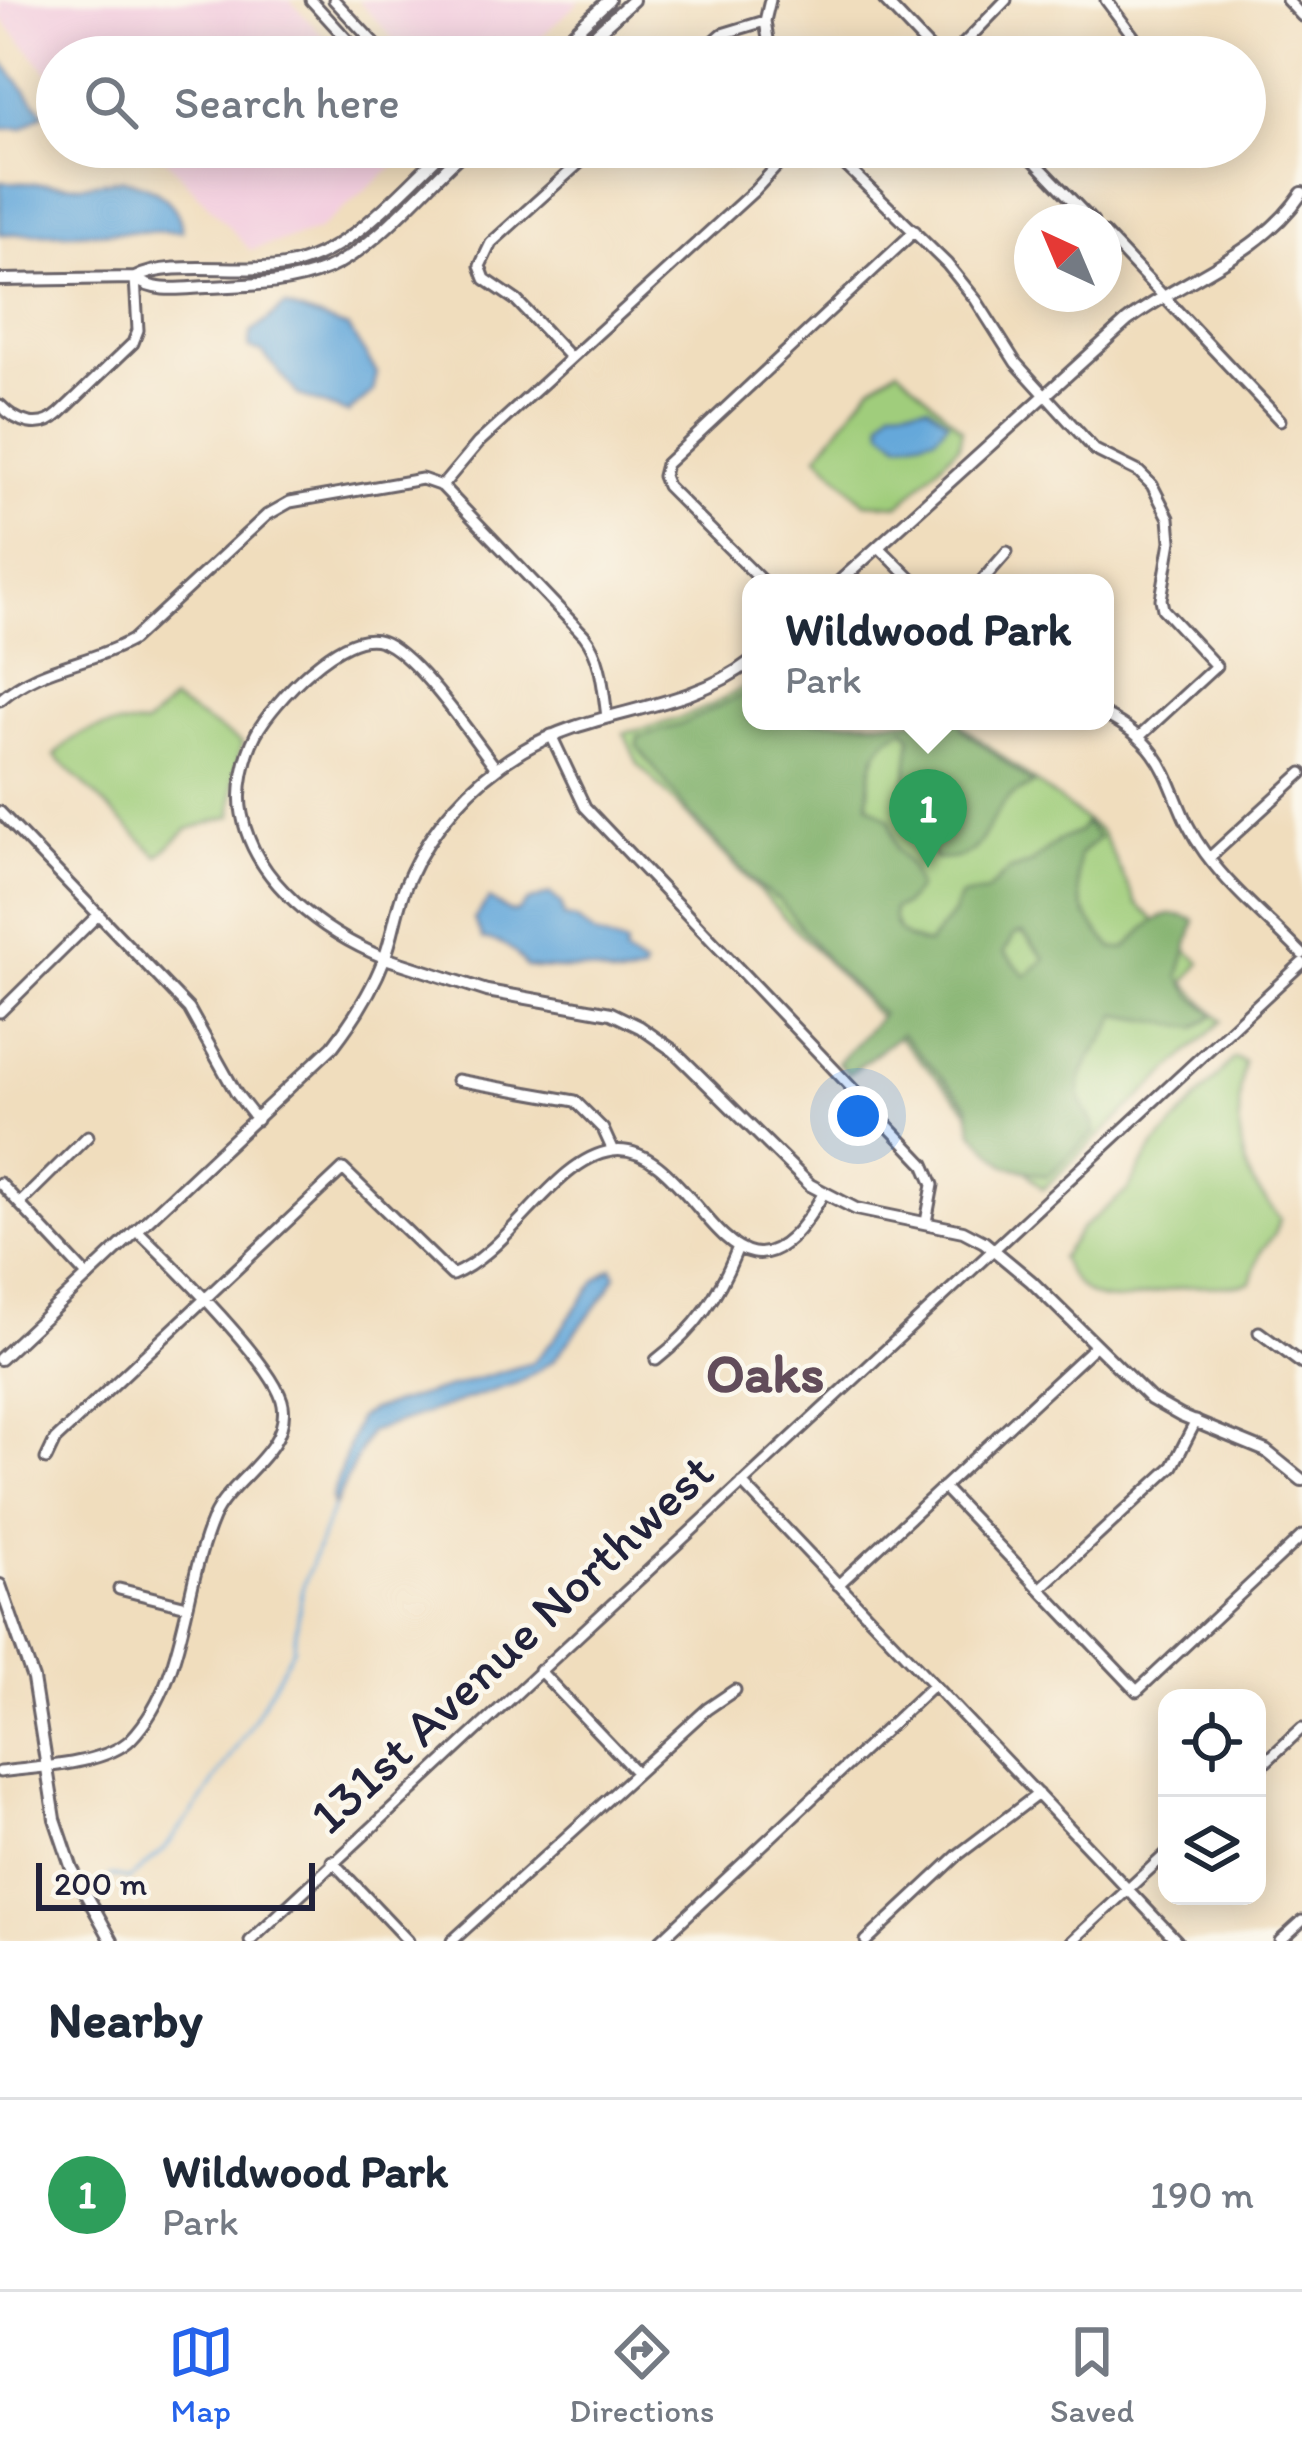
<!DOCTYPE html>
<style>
body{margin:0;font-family:Itim,sans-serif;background:#f6f6f7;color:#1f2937}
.controls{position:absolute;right:36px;bottom:36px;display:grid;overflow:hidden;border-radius:24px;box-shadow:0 6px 30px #0003}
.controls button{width:108px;height:108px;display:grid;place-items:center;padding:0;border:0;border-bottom:3px solid #e0e1e3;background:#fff;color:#1f2937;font:60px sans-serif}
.compass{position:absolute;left:1014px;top:204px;width:108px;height:108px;border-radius:50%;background:#fff;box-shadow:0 6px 30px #0003;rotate:316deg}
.scale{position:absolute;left:36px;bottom:30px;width:279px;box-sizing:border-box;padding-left:12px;border:6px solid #22223b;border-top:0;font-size:33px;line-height:42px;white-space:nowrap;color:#22223b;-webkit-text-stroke:9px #fbf7ec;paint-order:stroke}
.you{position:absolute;left:858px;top:1116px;width:42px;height:42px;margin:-30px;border:9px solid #fff;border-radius:50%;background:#1a73e8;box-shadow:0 0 0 18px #1a73e833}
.badge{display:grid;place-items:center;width:78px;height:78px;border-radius:50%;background:#2563eb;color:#fff;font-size:39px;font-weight:700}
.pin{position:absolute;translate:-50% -99px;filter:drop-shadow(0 3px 6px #0008)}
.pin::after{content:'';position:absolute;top:63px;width:42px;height:36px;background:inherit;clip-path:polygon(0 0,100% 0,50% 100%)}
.popup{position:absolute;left:742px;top:574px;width:372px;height:156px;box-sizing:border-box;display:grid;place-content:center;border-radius:24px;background:#fff;filter:drop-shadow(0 3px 9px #0005);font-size:39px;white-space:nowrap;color:#747a83}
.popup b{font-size:45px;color:#1f2937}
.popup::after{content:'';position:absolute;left:50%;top:100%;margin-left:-24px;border:24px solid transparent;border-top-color:#fff}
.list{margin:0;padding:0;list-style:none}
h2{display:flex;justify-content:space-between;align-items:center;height:156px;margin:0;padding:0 48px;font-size:51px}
h2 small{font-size:39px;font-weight:400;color:#747a83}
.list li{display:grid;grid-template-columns:78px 1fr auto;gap:36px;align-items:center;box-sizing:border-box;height:192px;padding:0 48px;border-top:3px solid #e0e1e3}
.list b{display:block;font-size:45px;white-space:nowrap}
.list p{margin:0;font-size:39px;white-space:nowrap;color:#747a83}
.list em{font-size:39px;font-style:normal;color:#747a83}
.icon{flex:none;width:66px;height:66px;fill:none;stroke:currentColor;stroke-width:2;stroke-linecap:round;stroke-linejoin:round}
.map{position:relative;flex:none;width:1302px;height:1941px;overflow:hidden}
.search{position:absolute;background:#fff;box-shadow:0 6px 30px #0003;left:36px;right:36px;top:36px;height:132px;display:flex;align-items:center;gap:30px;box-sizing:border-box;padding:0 42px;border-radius:66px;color:#747a83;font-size:45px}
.sheet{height:348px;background:#fff}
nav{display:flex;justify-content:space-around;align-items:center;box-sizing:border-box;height:168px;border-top:3px solid #e0e1e3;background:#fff;font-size:33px;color:#747a83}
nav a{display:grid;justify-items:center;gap:6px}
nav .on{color:#2563eb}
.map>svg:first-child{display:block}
.built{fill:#f3cfdf}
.green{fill:#a0cd7b;stroke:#61785b;stroke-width:3}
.forest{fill:#80b06b;stroke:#516953;stroke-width:3;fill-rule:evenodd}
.water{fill:#65a8da;stroke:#44658a;stroke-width:3}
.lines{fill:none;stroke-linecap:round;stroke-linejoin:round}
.stream{stroke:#65a8da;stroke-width:3}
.minor-casing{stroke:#6a6368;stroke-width:15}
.tertiary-casing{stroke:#6a6368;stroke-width:16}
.minor{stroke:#fff;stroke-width:9}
.tertiary{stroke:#fff;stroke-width:10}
.labels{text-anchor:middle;stroke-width:9;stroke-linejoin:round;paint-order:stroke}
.street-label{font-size:51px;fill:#22223b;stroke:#fbf7ec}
.neighbourhood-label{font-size:54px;font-weight:bold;fill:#624c5a;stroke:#fbf7ec}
</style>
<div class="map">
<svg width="1302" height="1941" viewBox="0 0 1302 1941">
<rect width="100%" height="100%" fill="#fbf7ec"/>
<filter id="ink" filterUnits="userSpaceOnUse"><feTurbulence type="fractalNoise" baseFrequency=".00833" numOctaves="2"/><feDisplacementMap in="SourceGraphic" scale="24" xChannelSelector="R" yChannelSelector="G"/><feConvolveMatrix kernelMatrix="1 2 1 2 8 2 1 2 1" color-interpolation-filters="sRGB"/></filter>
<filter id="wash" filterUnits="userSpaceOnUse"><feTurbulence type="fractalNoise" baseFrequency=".004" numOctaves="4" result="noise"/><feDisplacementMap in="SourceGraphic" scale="48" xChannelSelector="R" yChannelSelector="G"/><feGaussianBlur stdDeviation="2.7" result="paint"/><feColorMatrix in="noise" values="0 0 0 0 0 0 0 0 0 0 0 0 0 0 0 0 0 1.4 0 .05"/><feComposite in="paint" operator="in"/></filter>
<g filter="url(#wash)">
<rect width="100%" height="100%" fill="#f0ddbd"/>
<!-- built -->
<path class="built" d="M0,0H290L342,57H57V83L0,17Z
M358,0H581L519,57H409Z
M154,147H417L317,231L250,250Z"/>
<!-- green -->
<path class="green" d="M898,368L962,429L959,445L900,505L865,503L818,455L871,386Z
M751,682V721H956L1102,833L1137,904L1201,963L1185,982L1222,1021L1043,1189L638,764L624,733C669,724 713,709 751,682Z
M172,701L242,743L234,777L232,816L188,829L158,856L55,756C77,727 110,724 145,726Z
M1234,1058L1244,1062C1238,1097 1235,1145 1251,1179C1258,1193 1271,1206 1280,1219L1275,1234L1261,1251L1251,1282C1232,1288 1212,1284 1193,1286C1137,1292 1091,1326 1060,1258L1082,1228L1127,1191L1152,1149Z"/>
<!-- forest -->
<path class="forest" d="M751,691V721H961L962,729L1033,784C1025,789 1013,794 1007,800C979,830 987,863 935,859L905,787L911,737L905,728C870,745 871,768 868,804L890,820L897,849L911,867L918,888L904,905L893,909C893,933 906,940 928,944L952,915L961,896L986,892L1008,871L1030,864L1059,840L1079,832L1085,823L1099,838L1079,855C1075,904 1082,913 1113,949L1126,948C1147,927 1163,903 1195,921L1179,976L1193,997L1215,1014L1196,1028L1117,1015C1107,1042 1075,1066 1080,1097C1083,1112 1094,1119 1095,1132L1047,1176L1006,1166L973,1132L968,1105L901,1034L849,1074L838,1063L882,1014L831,965L780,901L759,887L689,813L637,746L638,737L680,725ZM1023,933L1045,959L1026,976L1004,952L1015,934Z"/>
<!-- water -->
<path class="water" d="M0,59L44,113L23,128L0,129Z
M122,179C150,185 179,199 182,231L0,234V182L83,185Z
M285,306L348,328L377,373L373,392L348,413L299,396L262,352L249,348L251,333Z
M928,405L948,421L936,436L900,443L883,430L882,420L892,407Z
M550,894L561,903L564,917L576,919L595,935L626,945L625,955L644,967L643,972C611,985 605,969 576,969C559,969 544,969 526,967C514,949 505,942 483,939L474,920L489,899L510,912H518L528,902Z
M612,1268L616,1275L608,1291L554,1360L520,1382L369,1432L333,1508L332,1496L358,1418L372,1410L532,1363L554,1339L597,1279Z"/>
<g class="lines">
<!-- stream -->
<path class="stream" d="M109,1875L129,1879L164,1850L199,1804L249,1728L293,1649L303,1586L333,1507"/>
</g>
</g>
<g filter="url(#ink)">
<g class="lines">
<defs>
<path id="minor" d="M311,0L363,57
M334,0L387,57
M770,0L765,21L771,57
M884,0L938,57
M1106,0L1149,57
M1287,0L1302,16
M696,57L722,34L765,21
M951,57L1006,0
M821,147L838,158L947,264L976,300L1016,363L1095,450L1139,472L1152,485L1169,518L1171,541L1161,599L1163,609L1216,666L1140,736
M1021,147L1093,222
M1104,233L1280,420
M570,357L517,301L485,279L480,266L491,243L597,147
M0,405C17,423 40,432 60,413L133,343L138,330L135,278
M442,486L478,443L755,190L776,167L787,147
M879,547L915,583
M764,583L667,486L663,476L666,464L915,231
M980,583L1007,552
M0,700C42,664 85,666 132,640L267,515L290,502L422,479L442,486L584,635C602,658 603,688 607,717
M1105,715C1179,752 1164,798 1205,853C1232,890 1270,921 1302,954
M551,735L585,807L924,1164L933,1185L926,1222
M0,812L189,1009L236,1093L257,1120
M1209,858L1302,773
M385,958C325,934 254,882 242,814C237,790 245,755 256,734C273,702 343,627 381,641C416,653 472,737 496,768
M0,1012L99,914
M457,1080L575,1101L603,1129L613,1151
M0,1183L88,1277
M20,1203L88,1136
M1259,1332L1302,1364
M656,1360C697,1328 719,1295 738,1247
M46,1459L55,1440L343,1169L452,1275C510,1252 554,1159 612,1151C698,1139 733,1354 823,1194
M742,1483L1177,1941
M943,1487L1137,1691L1302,1536
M838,1585L1095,1346
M119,1589L187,1606
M1040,1589L1173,1466L1196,1421
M539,1670L636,1772
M1257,1770L1302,1728
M0,1772C36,1767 105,1765 131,1739C186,1682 183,1588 213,1518C230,1479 290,1452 283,1405C278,1368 169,1261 138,1231
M332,1861L408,1941
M250,1941L1302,963
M452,1941L707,1709L735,1690
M660,1941L933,1685
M866,1941L959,1854L1038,1794
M1072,1941L1167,1853
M1280,1941L1302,1921"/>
<path id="tertiary" d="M547,57L609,0
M570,57L633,0
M135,278C154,294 184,288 207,287C248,285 289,285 327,269C379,246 426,184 469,147
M0,280L135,278C171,259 240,274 284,266C350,255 401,190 448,147
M838,583L1127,321C1185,277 1259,257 1302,193
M385,958L487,991L611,1013L640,1027L674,1051L810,1185L856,1209L963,1231L984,1242L1031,1281L1151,1399L1181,1416L1266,1451L1302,1480
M0,1359L333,1046C353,1020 372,991 384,959C394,934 396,905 408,880C431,827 472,781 522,751C594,707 682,714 751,661
M0,1585L33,1679L55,1819L72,1869L112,1941"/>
</defs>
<!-- minor casing -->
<use href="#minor" class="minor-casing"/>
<!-- tertiary casing -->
<use href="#tertiary" class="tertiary-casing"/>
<!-- minor -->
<use href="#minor" class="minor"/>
<!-- tertiary -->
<use href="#tertiary" class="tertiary"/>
</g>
</g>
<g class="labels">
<!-- street labels -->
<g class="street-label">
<text transform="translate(511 1643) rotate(-43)" y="18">131st Avenue Northwest</text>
</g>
<!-- neighbourhood labels -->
<g class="neighbourhood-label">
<text x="765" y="1392">Oaks</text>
</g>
</g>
</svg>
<div class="controls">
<button><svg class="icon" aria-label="locate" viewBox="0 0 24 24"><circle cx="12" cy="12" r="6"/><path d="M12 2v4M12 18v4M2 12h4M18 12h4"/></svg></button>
<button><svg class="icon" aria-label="layers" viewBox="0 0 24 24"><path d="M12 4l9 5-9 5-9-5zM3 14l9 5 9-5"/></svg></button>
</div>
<svg class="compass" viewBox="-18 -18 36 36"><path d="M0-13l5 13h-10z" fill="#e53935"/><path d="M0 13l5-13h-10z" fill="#747a83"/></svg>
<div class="scale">200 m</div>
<div class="you"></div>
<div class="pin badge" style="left:928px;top:868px;background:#2e9e5b">1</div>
<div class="popup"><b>Wildwood Park</b>Park</div>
<div class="search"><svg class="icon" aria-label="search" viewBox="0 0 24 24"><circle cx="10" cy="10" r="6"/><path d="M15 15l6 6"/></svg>Search here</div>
</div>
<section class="sheet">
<h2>Nearby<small></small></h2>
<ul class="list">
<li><span class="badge" style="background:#2e9e5b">1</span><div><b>Wildwood Park</b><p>Park</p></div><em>190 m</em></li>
</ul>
</section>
<nav>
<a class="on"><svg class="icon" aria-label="map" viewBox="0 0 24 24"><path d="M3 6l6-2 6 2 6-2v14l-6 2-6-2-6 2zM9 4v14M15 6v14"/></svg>Map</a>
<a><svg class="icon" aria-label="directions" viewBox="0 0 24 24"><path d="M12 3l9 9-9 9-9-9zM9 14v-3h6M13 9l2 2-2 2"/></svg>Directions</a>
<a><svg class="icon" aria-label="saved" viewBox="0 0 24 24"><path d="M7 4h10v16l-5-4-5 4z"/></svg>Saved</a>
</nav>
